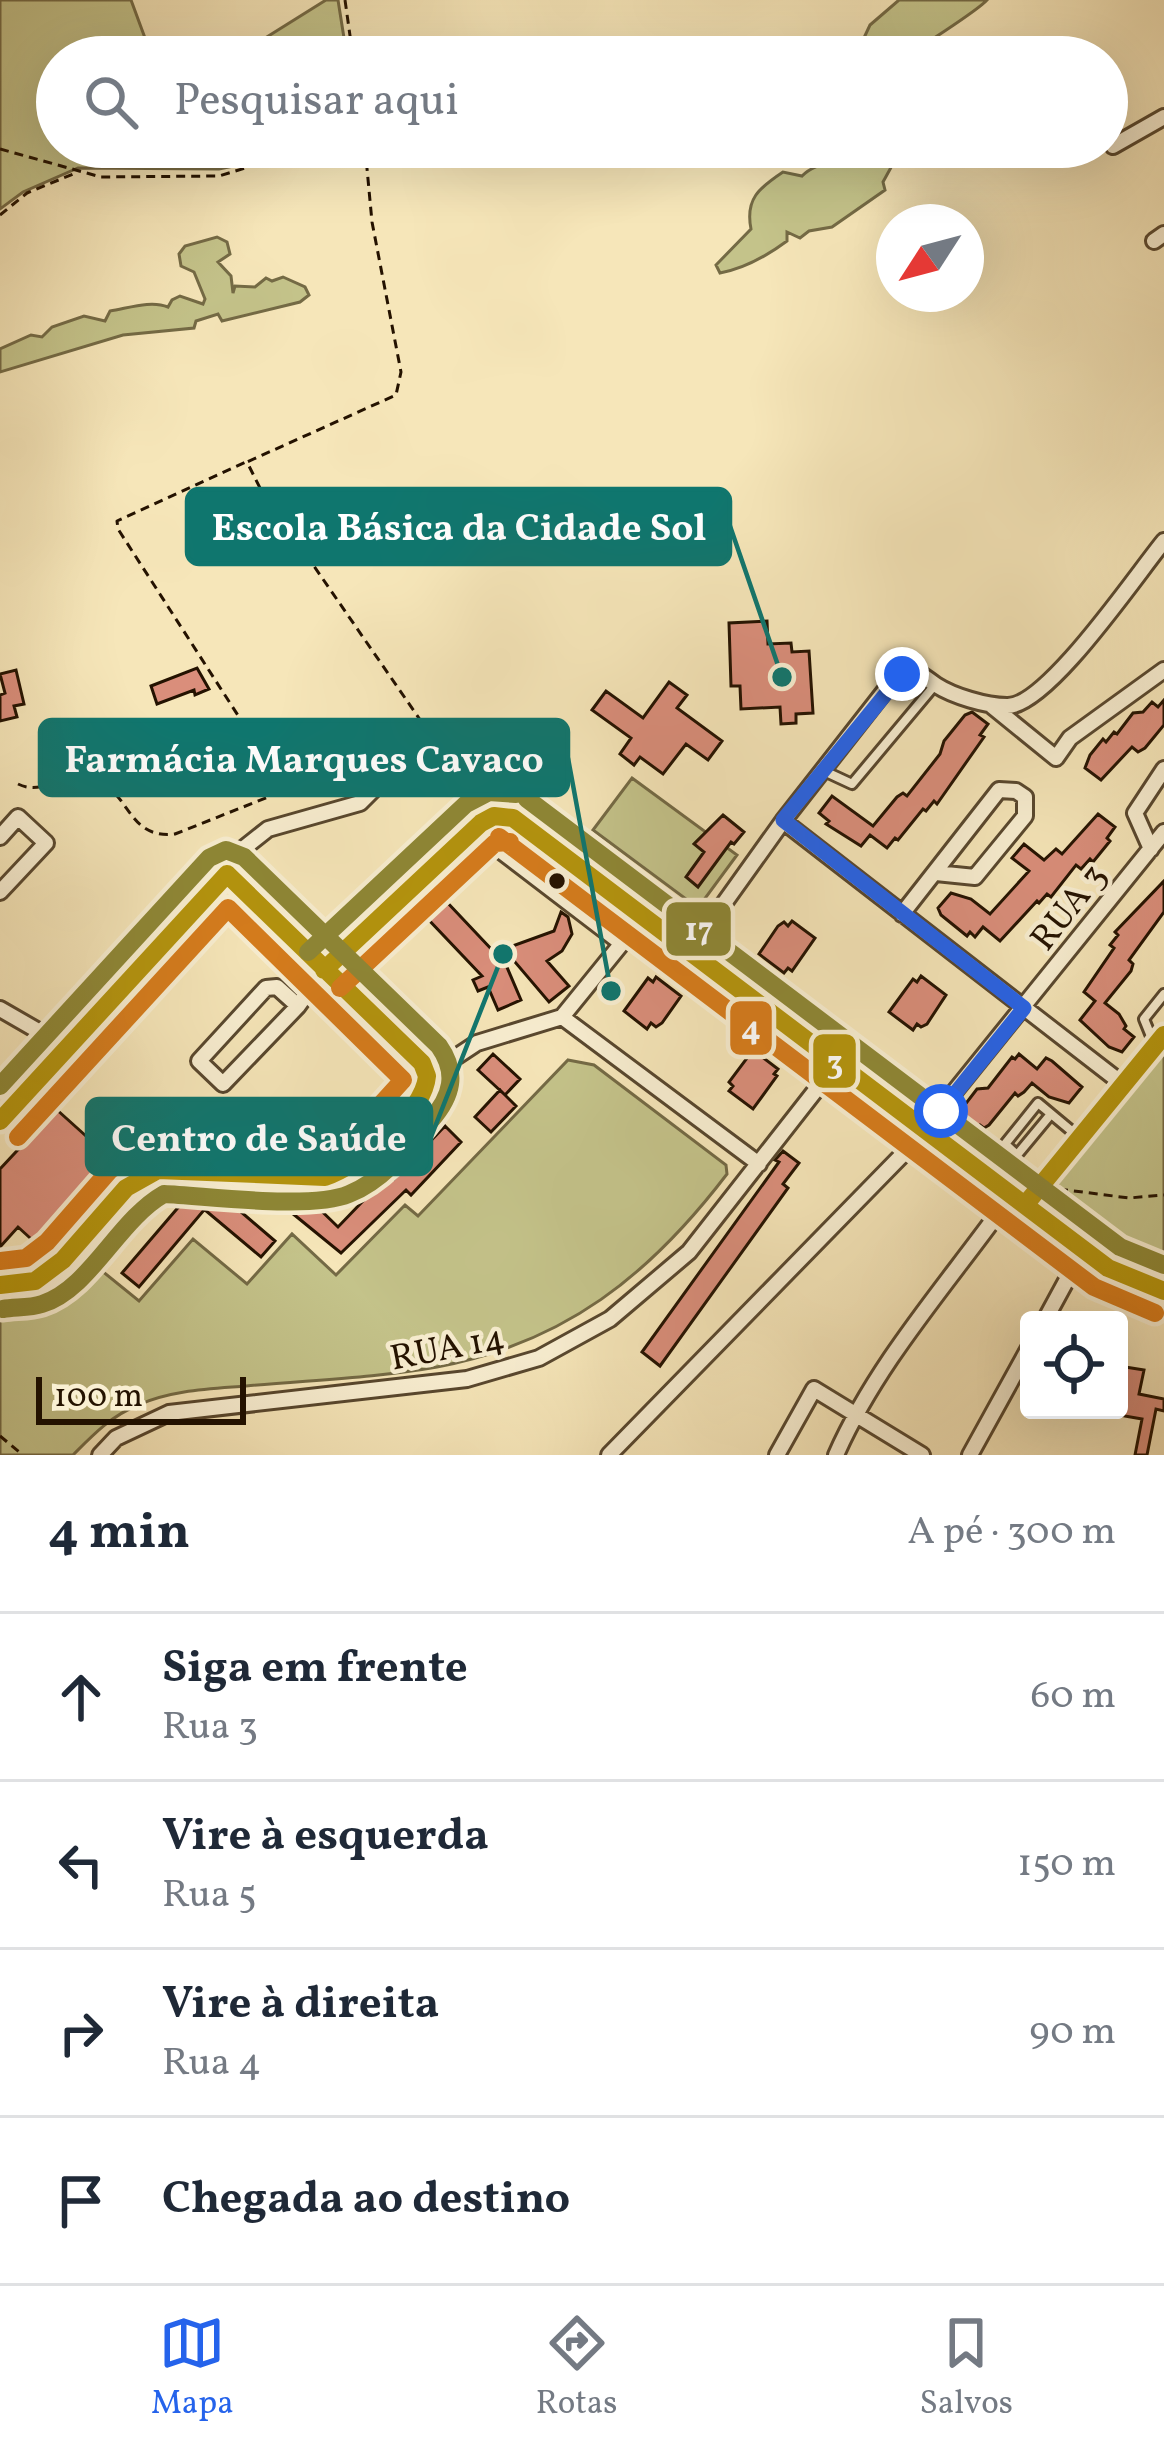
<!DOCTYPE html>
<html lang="pt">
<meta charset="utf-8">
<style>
body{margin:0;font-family:Vollkorn,serif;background:#f2f2f3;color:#1f2937}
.controls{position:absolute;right:36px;bottom:36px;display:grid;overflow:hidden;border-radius:12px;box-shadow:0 12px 48px #0002}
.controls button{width:108px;height:108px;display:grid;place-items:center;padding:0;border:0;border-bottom:3px solid #e0e1e3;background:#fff;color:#1f2937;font:60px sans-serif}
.compass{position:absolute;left:876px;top:204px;width:108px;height:108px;border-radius:50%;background:#fff;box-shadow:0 12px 48px #0002;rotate:234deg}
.scale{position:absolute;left:36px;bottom:30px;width:210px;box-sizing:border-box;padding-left:12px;border:6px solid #241200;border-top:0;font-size:33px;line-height:42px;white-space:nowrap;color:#241200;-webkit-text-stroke:9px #f9efd2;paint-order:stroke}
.stop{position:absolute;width:36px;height:36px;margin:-27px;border:9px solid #2563eb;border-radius:50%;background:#fff}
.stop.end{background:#2563eb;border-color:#fff;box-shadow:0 3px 12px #0008}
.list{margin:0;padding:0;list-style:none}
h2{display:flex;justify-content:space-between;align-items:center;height:156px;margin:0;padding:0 48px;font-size:51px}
h2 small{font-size:39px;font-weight:400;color:#747a83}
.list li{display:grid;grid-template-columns:78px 1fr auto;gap:36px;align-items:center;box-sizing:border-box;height:168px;padding:0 48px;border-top:3px solid #e0e1e3}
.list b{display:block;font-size:45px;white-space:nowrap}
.list p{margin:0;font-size:39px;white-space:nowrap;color:#747a83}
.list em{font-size:39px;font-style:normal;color:#747a83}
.icon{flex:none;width:66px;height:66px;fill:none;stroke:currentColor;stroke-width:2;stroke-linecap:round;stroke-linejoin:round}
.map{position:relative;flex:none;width:1164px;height:1455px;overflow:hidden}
.search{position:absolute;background:#fff;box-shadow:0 12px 48px #0002;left:36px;right:36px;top:36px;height:132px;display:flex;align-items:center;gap:30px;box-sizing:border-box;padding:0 42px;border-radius:66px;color:#747a83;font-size:45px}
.sheet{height:828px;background:#fff}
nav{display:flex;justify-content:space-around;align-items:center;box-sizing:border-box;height:168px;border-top:3px solid #e0e1e3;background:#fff;font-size:33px;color:#747a83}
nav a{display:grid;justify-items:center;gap:6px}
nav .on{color:#2563eb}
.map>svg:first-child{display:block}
.green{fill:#c4c38a;stroke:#746a45;stroke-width:3}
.building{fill:#da8e7b;stroke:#241200;stroke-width:3}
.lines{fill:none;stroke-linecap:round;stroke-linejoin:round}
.service-casing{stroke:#58472e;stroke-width:14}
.pedestrian-casing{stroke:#58472e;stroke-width:16}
.minor-casing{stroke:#58472e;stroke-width:20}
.path{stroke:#241200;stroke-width:3;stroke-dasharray:9 6;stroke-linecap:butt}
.service{stroke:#f9efd2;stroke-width:8}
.pedestrian{stroke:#f9efd2;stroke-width:10}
.minor{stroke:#f9efd2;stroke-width:14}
.bus-1-casing{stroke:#f9efd2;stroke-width:27}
.bus-2-casing{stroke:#f9efd2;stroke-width:27}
.bus-3-casing{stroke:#f9efd2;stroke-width:27}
.bus-1{stroke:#b4940d;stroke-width:18}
.bus-2{stroke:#d67c1c;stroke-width:18}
.bus-3{stroke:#8e8735;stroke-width:18}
.route{stroke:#2563eb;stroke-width:15}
.bus-dot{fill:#241200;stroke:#f9efd2;stroke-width:4.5}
.labels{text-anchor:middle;stroke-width:9;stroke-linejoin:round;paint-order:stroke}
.street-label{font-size:36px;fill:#241200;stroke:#f9efd2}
.leader{fill:none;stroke:#0f766e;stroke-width:4.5}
.callout-dot{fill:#0f766e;stroke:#f9efd2;stroke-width:4.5}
.callout{fill:#0f766e;stroke:#0f766e;stroke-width:4.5}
.callout-label{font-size:39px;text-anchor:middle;font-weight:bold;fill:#fff}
.line-badge{stroke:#f9efd2;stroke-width:4.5}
.badge-label{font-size:33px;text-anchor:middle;font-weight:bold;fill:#fff}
</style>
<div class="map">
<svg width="1164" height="1455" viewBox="0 0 1164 1455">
<rect width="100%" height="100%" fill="#f6e6b9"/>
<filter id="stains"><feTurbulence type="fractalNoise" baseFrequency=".00167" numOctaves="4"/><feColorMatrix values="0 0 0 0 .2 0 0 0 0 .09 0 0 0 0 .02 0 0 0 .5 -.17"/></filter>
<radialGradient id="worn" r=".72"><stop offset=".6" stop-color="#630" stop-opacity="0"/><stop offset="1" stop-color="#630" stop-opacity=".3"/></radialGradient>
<!-- green -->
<path class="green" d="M0,0H131L152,57H57V147H296L263,160L219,169L78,168L23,192L0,209Z
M326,0H338L347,57H235Z
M899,0H987C979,9 912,54 901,57C882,62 854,57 834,57L847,40H863L870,25Z
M829,147H892L894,162L883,182L885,190L832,227L809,231L800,238L787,232V241C768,255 743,269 720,273L716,265L751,229C745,199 759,188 783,172L802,176C811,166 820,167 830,159Z
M217,237L227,242L230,254L218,262L231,276L233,293L235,286L255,287L266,278L272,281L283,277L305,287L309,295L300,302L222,321L218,314L196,321L194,328L123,335L0,372V349L31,335L42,337L52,327L84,316L105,321L110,311C129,308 151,300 168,307L172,300L180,296L203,304L205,299L194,272L181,266L179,254L185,246Z
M632,778L737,855L698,908L593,830Z
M1164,1053V1276C1124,1267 1096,1244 1065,1219L1058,1183Z
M568,1060L594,1065L726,1165L727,1174C650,1275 565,1343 437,1367C375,1378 309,1380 246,1386C209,1389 172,1390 138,1405C111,1416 93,1435 73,1455H0V1311C39,1308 66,1292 91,1262L139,1301L193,1239L247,1284L292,1234L336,1275L405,1205L418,1216Z"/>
<!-- building -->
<path class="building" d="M767,621L768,644L791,643L792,652L809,651L813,713L796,714V723L781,724L780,707L741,709L740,686H731L729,623Z
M197,668L209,689L195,695L194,690L157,704L151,686Z
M16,670L24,704L14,706L17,717L0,721V695L5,693L0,674Z
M669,682L687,695L677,708L722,741L708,760L686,744L663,774L640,757L634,765L620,754L631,738L592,710L606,691L643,718Z
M1164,700V725L1145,748L1138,752L1132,747L1101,780L1085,768L1090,755L1103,739L1106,742L1114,732L1117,734L1133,713L1143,712L1152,702L1158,707Z
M972,712L988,724L980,735L984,737L937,804L934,801L926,811L923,809L898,840L895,838L887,848L870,835L861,846L826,824L829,821L819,813L832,796L873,826L897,797L903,793L907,796L940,754L944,741L965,715Z
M1098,814L1115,827L1107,838L1110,841L1093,862L1090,859L1081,869L1076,865L1051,897L1047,894L1039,903L1037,901L1000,941L983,927L975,937L970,932L967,936L941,915L938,908L951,893L971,899L990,914L1029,871L1012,858L1024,844L1044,860L1056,849L1062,854Z
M723,815L744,832L734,844L731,842L698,887L686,877L704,852L694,844Z
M1164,881V912L1129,960L1133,964L1131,971L1105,1003L1119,1014L1126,1026L1124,1029L1134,1037L1122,1052L1109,1047L1080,1020L1095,1001L1084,992L1114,948L1110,945L1118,935L1115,932Z
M444,899L495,953L500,951L521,1000L498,1010L488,987L478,991L473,980L482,976L426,917Z
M561,912L568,917L572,934L562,951L547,961L569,986L549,1002L504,949L554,931Z
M792,921L815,938L792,971L788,968L784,973L759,954L778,926L784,922L788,926Z
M921,976L946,995L927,1024L921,1027L917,1024L913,1030L889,1012L913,979L917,982Z
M656,977L681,996L662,1023L656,1027L651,1023L647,1029L624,1011L648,978L653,982Z
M753,1050L778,1069L774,1074L777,1076L753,1109L729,1091L733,1086L729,1082Z
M493,1054L520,1079L505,1095L478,1070Z
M1019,1054L1037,1069L1046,1058L1052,1061L1082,1087L1069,1103L1049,1097L1032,1083L1024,1092L1018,1096L1015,1093L989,1125L984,1128L980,1125L971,1136L956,1123L960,1118L957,1115L977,1089L988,1088L1012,1057L1015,1059Z
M500,1090L516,1106L491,1132L475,1117Z
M56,1109L106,1154L96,1165L106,1174L40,1247L18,1227L0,1247V1169Z
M445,1126L461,1142L411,1195L406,1190L341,1253L292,1213L307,1197L338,1227L389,1174L394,1179Z
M783,1151L799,1163L783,1184L788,1188L660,1366L642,1352L779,1162L775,1160Z
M194,1189L210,1203L139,1287L122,1273Z
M219,1193L275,1241L261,1257L205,1210Z
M1119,1366L1144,1370L1139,1394L1164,1399V1411L1156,1409L1147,1455H1135L1142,1419L1119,1415Z"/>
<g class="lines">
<defs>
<path id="service" d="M824,771L852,784L934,686
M471,832L619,945
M433,870L444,882
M1155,1046L1144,1019L1164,994
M1051,1114L1017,1155L1005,1144L1038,1103L1080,1138"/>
<path id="pedestrian" d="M993,1220L1012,1195"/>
<path id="minor" d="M1113,146L1164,117
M1154,241L1164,234
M992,706L1056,758L1070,738L1164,670
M783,821L1124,1085
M0,837L18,817L46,843L0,892
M1151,849L1135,813L1164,769
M227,874L422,1063L427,1076
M902,914L999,790L1016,791L1025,797V816L975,877L936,873
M690,951L783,821L891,683L912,671C923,674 927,679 936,685C953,696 986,706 1007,706C1047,707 1136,575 1164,541
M298,1006L277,987L266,988L199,1061L223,1084L298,1006L324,970L481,823L494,816L513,818L1108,1268L1164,1291
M0,1009L66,1047
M562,1017L759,1164
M427,1076L477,1043L562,1017L644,916
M0,1121L227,874L244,848L268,829L360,803L387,776
M1025,1205L1164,1035
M0,1285L35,1281L63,1260L126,1188L158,1170L325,1177C369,1167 397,1122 426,1090L427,1076
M1045,1320L1083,1250
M100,1455L116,1438L169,1413L467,1379L539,1358L610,1319L689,1252L837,1063
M609,1455L909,1148L1164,832
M777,1455L814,1389L922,1455
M836,1455C874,1369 937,1296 993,1220
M970,1455L1029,1348"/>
</defs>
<!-- service casing -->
<use href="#service" class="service-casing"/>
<!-- pedestrian casing -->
<use href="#pedestrian" class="pedestrian-casing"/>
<!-- minor casing -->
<use href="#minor" class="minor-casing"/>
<!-- path -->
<path class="path" d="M345,0L353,57
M365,147L372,222L401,372L396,395L247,462L260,488L423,724L437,750L401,770
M0,149L101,177L219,176L314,147
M0,215L27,193L78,172
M18,784C43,796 57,774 82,777C133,783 122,840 175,834L286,790L118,529L117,521L246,462
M286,790L338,779L359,781
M544,828L554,813L693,922
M527,850L523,856L619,929
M715,939L927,1100
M641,945L810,1074
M832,1090L897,1139
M1059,1189L1129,1198L1164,1195
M1144,1267L1164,1247
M0,1436L23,1455"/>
<!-- service -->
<use href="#service" class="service"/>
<!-- pedestrian -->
<use href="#pedestrian" class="pedestrian"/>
<!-- minor -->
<use href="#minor" class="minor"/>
<defs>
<path id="bus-1" d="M513,818L1108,1268L1164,1291
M227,874L422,1063L427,1076
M324,970L481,823L494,816L513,818
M0,1121L227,874
M1025,1205L1164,1035
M0,1285L35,1281L63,1260L126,1188L158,1170L325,1177C359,1166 424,1113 427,1076"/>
<path id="bus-2" d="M499,837L1094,1287L1155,1313
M340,988L495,843L510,842
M0,1261L26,1258L47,1242L110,1170L148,1148L322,1153L353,1135L403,1080L228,908L18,1137"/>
<path id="bus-3" d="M527,799L1120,1247L1164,1265
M308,952L466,804L489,792L516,794
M0,1086L209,858L226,850L244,857L439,1046C458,1073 452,1096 431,1120C408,1148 384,1180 349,1194C311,1210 209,1196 164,1194C118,1220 90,1289 42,1304C30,1308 15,1307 3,1309"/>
</defs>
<!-- bus-1 casing -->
<use href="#bus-1" class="bus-1-casing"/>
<!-- bus-2 casing -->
<use href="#bus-2" class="bus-2-casing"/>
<!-- bus-3 casing -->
<use href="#bus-3" class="bus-3-casing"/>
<!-- bus-1 -->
<use href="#bus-1" class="bus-1"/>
<!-- bus-2 -->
<use href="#bus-2" class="bus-2"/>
<!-- bus-3 -->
<use href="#bus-3" class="bus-3"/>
</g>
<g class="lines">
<!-- route -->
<path class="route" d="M902,674L783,820L1024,1008L941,1111"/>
</g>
<!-- markers -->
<circle class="bus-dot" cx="557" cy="881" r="10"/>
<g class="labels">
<!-- street labels -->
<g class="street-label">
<text transform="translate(1067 906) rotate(-52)" y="13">RUA 3</text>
<text transform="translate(447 1346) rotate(-11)" y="13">RUA 14</text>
</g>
</g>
<!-- callouts -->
<path class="leader" d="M782 677L730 526M611 991L568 758M503 954L431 1137"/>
<g class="callout-dot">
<circle cx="782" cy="677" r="12"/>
<circle cx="611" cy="991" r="12"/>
<circle cx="503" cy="954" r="12"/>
</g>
<g class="callout">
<rect x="187" y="489" width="543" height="75" rx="12"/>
<rect x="40" y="720" width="528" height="75" rx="12"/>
<rect x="87" y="1099" width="344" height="75" rx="12"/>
</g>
<g class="callout-label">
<text x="459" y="540">Escola Básica da Cidade Sol</text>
<text x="304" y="772">Farmácia Marques Cavaco</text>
<text x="259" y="1151">Centro de Saúde</text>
</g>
<g class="line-badge">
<rect x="664" y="900" width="69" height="58" rx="12" fill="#8e8735"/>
<rect x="728" y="999" width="46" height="58" rx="12" fill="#d67c1c"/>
<rect x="811" y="1032" width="47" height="58" rx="12" fill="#b4940d"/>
</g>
<g class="badge-label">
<text x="699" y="940">17</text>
<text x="751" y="1039">4</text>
<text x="835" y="1073">3</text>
</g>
<rect width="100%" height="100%" filter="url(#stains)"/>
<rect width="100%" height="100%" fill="url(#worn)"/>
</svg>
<div class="controls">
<button><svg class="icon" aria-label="locate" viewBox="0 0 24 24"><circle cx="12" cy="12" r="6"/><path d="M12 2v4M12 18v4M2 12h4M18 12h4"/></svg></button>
</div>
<svg class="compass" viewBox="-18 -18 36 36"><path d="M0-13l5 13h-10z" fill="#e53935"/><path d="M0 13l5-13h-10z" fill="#747a83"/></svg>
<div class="scale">100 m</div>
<div class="stop" style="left:941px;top:1111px"></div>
<div class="stop end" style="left:902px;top:674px"></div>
<div class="search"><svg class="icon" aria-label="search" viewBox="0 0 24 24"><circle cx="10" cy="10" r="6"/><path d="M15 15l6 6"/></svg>Pesquisar aqui</div>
</div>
<section class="sheet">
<h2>4 min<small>A pé · 300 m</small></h2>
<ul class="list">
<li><svg class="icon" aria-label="ahead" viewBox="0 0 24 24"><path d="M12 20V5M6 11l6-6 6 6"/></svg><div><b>Siga em frente</b><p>Rua 3</p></div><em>60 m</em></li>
<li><svg class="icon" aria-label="left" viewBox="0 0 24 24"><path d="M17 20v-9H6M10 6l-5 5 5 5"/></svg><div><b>Vire à esquerda</b><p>Rua 5</p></div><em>150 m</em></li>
<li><svg class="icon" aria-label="right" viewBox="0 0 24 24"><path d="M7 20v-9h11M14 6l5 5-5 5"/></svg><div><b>Vire à direita</b><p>Rua 4</p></div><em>90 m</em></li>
<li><svg class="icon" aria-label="arrive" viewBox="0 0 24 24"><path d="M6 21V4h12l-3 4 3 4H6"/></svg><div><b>Chegada ao destino</b></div></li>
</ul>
</section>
<nav>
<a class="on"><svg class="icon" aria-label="map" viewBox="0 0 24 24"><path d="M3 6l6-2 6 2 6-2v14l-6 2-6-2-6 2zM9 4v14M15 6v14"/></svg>Mapa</a>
<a><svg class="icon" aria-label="directions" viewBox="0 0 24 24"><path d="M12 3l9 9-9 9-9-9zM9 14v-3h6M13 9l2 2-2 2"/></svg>Rotas</a>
<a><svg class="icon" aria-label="saved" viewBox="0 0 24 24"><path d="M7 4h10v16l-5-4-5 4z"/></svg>Salvos</a>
</nav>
